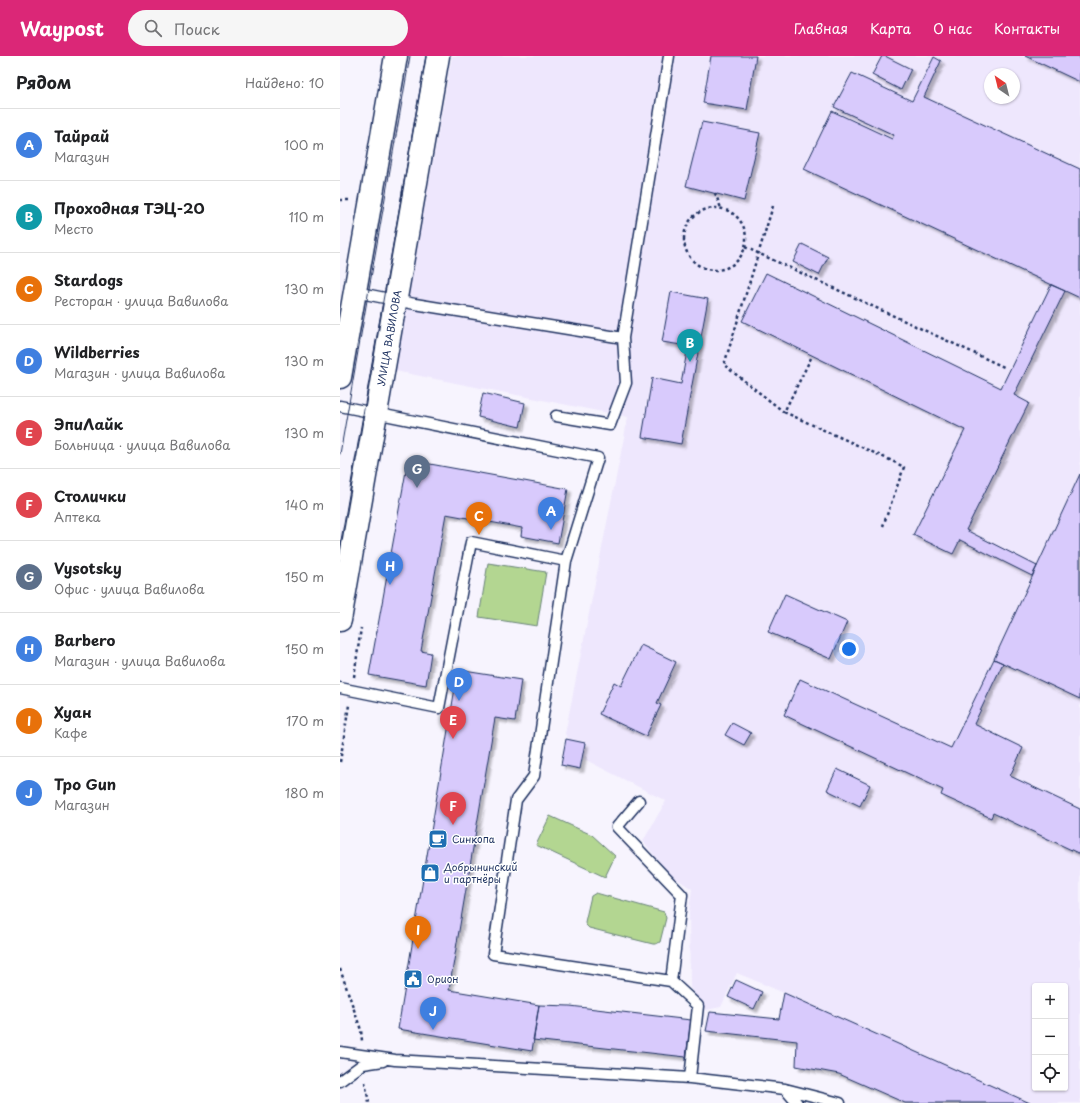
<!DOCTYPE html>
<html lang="ru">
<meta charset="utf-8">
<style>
body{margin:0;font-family:"Playpen Sans",sans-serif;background:#f6f6f6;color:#202124}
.controls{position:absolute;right:12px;bottom:12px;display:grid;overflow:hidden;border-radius:4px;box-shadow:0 1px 3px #0004}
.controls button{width:36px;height:36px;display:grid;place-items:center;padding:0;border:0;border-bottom:1px solid #e0e0e0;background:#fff;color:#202124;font:20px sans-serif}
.compass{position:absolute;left:644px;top:12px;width:36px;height:36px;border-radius:50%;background:#fff;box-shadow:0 1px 3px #0004;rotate:325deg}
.you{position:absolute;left:509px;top:593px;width:14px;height:14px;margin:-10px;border:3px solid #fff;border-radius:50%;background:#1a73e8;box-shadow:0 0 0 6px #1a73e833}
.badge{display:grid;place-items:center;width:26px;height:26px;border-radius:50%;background:#db2777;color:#fff;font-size:13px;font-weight:700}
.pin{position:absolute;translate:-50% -33px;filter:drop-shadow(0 1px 2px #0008)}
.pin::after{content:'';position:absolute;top:21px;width:14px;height:12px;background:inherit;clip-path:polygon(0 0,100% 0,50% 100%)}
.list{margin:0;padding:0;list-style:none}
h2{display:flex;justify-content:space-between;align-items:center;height:52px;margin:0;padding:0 16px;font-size:17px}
h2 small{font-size:13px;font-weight:400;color:#757577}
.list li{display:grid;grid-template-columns:26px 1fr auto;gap:12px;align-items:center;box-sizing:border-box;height:72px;padding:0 16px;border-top:1px solid #e0e0e0}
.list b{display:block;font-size:15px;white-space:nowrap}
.list p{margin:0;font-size:13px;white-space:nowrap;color:#757577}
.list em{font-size:13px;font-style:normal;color:#757577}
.icon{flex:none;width:22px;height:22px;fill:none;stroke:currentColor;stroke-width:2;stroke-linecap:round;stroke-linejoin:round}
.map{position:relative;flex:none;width:740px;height:1047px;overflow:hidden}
header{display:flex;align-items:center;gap:24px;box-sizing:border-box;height:56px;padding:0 20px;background:#db2777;color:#fff}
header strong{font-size:19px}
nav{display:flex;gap:22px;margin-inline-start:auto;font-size:14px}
.search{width:280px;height:36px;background:#f6f6f6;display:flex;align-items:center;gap:10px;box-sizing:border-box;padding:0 14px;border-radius:22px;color:#757577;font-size:15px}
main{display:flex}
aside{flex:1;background:#fff}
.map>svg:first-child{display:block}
.built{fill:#eee7fd;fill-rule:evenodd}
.green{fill:#b3d691;stroke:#678278}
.building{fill:#d8cafc;stroke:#1b2f5e;filter:url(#shadow)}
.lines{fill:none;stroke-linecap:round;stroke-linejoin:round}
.service-casing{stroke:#1b2f5e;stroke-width:13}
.secondary-casing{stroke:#1b2f5e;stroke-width:25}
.path{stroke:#1b2f5e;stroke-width:2.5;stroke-dasharray:3 3;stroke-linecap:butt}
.service{stroke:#fff;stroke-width:10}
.secondary{stroke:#fff;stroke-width:22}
.tram{stroke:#1b2f5e;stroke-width:1}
.labels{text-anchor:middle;stroke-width:3;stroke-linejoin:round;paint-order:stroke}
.street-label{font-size:10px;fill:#1b2f5e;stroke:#fff}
.poi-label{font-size:10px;fill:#1b2f5e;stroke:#fff;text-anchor:start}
</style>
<header>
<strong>Waypost</strong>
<div class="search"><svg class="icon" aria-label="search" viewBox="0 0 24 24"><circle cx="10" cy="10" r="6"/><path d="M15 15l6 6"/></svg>Поиск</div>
<nav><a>Главная</a><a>Карта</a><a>О нас</a><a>Контакты</a></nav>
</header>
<main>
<aside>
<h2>Рядом<small>Найдено: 10</small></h2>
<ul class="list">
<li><span class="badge" style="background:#3f7fe0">A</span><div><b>Тайрай</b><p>Магазин</p></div><em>100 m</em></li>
<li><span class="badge" style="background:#0f9aa8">B</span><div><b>Проходная ТЭЦ-20</b><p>Место</p></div><em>110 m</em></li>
<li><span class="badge" style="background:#e8710a">C</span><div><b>Stardogs</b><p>Ресторан · улица Вавилова</p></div><em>130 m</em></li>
<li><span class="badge" style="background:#3f7fe0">D</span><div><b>Wildberries</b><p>Магазин · улица Вавилова</p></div><em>130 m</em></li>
<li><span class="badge" style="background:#e0444e">E</span><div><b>ЭпиЛайк</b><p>Больница · улица Вавилова</p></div><em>130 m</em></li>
<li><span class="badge" style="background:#e0444e">F</span><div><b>Столички</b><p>Аптека</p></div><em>140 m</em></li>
<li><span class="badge" style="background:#5c6f8a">G</span><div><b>Vysotsky</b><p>Офис · улица Вавилова</p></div><em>150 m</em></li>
<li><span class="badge" style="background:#3f7fe0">H</span><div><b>Barbero</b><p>Магазин · улица Вавилова</p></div><em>150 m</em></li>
<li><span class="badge" style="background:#e8710a">I</span><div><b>Хуан</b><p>Кафе</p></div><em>170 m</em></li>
<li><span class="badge" style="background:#3f7fe0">J</span><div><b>Tpo Gun</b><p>Магазин</p></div><em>180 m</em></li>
</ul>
</aside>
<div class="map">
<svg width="740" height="1047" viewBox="0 0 740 1047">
<defs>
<filter id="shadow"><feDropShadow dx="3.5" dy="3.5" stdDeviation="1" flood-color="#0004"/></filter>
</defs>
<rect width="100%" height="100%" fill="#f7f4fe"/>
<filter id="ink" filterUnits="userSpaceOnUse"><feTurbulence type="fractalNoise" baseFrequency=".025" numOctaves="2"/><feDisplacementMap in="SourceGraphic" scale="8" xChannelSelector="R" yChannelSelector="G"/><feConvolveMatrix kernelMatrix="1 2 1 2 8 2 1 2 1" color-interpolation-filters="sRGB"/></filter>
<g filter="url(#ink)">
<!-- built -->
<path class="built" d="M112,0H740V1047H690L444,937L397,917L381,951L366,954L350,932L349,856L352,833L328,817L303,785L326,745L244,703L225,678L288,361L55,315ZM650,18H674V42H650ZM695,930H725V1032H695Z"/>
<!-- green -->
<path class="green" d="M148,507L206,516L197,570L139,561Z
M210,760L252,779L275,800L265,821L196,789Z
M256,837L324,856L326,862L320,886L316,888H313L249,872L246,869L245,866L251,840Z"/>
<!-- building -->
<path class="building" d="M371,0H416L407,54L363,47Z
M542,0H545L571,13L561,34L532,19Z
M685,0H740V26Z
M594,1L601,5L584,41L740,113V242L464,113L492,55L552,83L554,79L494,51L512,17L572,45Z
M362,66L420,77L404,145L346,130Z
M462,188L488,201L479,219L453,206Z
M426,217L661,332L711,229L725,235L674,339L689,347L626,474L697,510L692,520L620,484L613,498L573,479L625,374L402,265Z
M331,236L368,243L341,388L302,381L312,322L341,328L348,290L322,286Z
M143,337L185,347L180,371L138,361Z
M68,404L228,433L218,487L181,480L182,472L106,458L81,595L91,597L86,629L29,619Z
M740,418V643L654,603Z
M445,538L507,566L491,603L428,576Z
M301,589L336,606L317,647L321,649L306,680L259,658L274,626L281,630Z
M654,603L663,607L634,668L683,692L670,720L740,753V798L653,757L651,762L601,739L603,734L444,659L460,623L611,692Z
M118,614L181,624L175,665L155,662L109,934L199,949L192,995L58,973Z
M392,667L411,677L404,689L385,679Z
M226,683L245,687L240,713L221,709Z
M497,713L530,729L520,750L487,734Z
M396,924L422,936L414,953L388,941Z
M444,937L690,1047H565L499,1018L456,1010L457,985L366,975L370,956L439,963Z
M199,949L230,950L351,964L346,1001L193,984Z"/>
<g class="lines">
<defs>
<path id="service" d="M15,236L75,248L283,282L329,0
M0,350L258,402L226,505L131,486L99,652L0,632
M216,360L270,369L286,327L283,282
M226,505L194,720L176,744L153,898L331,925L358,950L350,1022
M299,745L277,771L342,839L331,925
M0,996L55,1004L350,1022L445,1033L500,1047
M0,1025L23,1008L43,1005
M445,1033L457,1047"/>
<path id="secondary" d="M0,321L56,0
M0,564L98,0"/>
</defs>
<!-- service casing -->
<use href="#service" class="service-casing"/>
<!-- secondary casing -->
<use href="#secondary" class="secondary-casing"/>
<!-- path -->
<path class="path" d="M375,137L381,152
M0,144H9
M433,150L384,309L444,356L472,300
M344 183a31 31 0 1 1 62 0a31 31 0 1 1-62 0Z
M405,191L666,312
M444,356L550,404L564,411L543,470
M14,621L21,572
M0,706L9,649
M0,913L21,974L22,985
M25,1026L29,1047"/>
<!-- service -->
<use href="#service" class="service"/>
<!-- secondary -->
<use href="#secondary" class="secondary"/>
<!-- tram -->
<path class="tram" d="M0,398L70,0
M0,490L86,0"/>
</g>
</g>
<!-- icons -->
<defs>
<symbol id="cafe-square" viewBox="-11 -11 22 22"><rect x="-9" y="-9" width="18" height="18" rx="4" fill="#1f6fb2" stroke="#fff"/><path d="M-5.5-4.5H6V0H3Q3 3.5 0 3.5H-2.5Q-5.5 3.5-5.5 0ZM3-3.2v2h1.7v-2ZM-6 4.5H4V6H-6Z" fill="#fff"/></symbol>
<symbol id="shop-square" viewBox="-11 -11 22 22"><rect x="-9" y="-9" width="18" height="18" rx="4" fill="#1f6fb2" stroke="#fff"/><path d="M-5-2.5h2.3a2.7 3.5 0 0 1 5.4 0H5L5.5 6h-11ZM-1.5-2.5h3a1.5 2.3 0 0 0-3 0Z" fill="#fff"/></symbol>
<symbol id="civic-square" viewBox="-11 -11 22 22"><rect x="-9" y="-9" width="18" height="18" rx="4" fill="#1f6fb2" stroke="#fff"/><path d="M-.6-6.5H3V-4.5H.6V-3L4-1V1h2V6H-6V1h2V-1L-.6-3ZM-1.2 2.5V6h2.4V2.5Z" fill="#fff"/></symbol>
</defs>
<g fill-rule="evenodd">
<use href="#cafe-square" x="87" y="772" width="22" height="22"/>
<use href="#shop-square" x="79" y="806" width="22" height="22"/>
<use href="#civic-square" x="62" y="912" width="22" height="22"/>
</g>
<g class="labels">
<!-- street labels -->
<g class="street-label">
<text transform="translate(49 282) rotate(-80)" y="4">УЛИЦА ВАВИЛОВА</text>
</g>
<!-- poi labels -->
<g class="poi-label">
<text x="112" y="787">Синкопа</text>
<text x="104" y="815">Добрынинский<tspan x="104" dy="12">и партнёры</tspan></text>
<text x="87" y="927">Орион</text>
</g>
</g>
</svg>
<div class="controls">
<button>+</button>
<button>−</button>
<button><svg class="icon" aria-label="locate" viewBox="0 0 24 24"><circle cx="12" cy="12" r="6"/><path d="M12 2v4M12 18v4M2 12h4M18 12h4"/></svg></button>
</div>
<svg class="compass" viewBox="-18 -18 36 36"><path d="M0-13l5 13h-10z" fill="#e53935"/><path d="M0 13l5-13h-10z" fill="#757577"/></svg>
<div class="you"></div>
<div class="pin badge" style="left:211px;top:474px;background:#3f7fe0">A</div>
<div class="pin badge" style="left:350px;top:306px;background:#0f9aa8">B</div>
<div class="pin badge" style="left:139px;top:479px;background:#e8710a">C</div>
<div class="pin badge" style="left:119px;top:645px;background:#3f7fe0">D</div>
<div class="pin badge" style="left:113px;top:683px;background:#e0444e">E</div>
<div class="pin badge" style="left:113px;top:769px;background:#e0444e">F</div>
<div class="pin badge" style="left:77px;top:432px;background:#5c6f8a">G</div>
<div class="pin badge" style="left:50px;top:529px;background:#3f7fe0">H</div>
<div class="pin badge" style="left:78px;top:893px;background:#e8710a">I</div>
<div class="pin badge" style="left:93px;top:974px;background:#3f7fe0">J</div>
</div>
</main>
